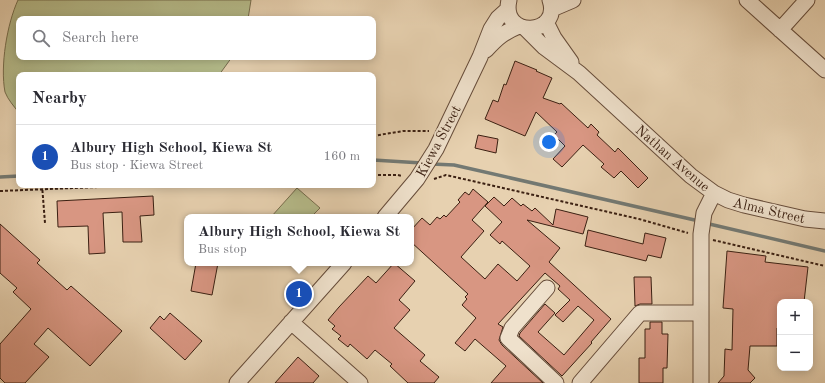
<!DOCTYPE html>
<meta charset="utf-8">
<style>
body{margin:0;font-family:"Old Standard TT",serif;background:#f7f7f7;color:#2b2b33}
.controls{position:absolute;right:12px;bottom:12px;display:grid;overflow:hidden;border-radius:8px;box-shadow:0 2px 10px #0003}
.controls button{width:36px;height:36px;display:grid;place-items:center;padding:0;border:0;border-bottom:1px solid #e1e1e2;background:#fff;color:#2b2b33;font:20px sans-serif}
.you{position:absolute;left:549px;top:142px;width:14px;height:14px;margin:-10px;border:3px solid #fff;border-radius:50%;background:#1a73e8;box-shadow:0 0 0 6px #1a73e833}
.badge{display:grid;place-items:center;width:26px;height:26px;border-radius:50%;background:#8f2418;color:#fff;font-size:13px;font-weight:700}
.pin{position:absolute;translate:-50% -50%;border:2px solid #fff;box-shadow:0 1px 4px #0006}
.popup{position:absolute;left:184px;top:214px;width:230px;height:52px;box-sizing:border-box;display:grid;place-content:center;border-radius:8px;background:#fff;filter:drop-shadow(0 1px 3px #0005);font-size:13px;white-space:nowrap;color:#7c7c81}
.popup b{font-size:15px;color:#2b2b33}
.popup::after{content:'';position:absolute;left:50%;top:100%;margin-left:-8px;border:8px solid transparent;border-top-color:#fff}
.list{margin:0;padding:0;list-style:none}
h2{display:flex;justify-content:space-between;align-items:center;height:52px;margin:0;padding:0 16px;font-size:17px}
h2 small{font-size:13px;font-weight:400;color:#7c7c81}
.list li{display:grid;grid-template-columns:26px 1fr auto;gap:12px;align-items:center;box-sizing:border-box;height:64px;padding:0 16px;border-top:1px solid #e1e1e2}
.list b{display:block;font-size:15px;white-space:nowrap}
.list p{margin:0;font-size:13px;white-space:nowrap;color:#7c7c81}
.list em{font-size:13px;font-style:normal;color:#7c7c81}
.icon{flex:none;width:22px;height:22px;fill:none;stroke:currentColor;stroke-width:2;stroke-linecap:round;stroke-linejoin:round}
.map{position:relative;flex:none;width:825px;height:383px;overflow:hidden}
.search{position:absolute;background:#fff;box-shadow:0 2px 10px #0003;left:16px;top:16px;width:360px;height:44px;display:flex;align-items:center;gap:10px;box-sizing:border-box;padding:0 14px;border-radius:8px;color:#7c7c81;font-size:15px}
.panel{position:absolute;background:#fff;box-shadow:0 2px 10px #0003;left:16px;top:72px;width:360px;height:116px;border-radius:8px}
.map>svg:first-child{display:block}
.green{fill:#b6bc8b;stroke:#786e4e}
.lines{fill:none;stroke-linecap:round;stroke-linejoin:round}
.stream{stroke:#737973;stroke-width:3.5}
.building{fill:#d89682;stroke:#3b2012}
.minor-casing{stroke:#664c3a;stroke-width:17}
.path{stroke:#3b2012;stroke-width:2;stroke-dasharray:3 2;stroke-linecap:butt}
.minor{stroke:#efe1cc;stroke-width:15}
.labels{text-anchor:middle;stroke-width:3.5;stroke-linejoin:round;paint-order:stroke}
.street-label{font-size:14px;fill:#3b2012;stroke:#efe1cc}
</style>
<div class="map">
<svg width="825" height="383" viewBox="0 0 825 383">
<rect width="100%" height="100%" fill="#e7d1b0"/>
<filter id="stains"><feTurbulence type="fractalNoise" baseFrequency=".005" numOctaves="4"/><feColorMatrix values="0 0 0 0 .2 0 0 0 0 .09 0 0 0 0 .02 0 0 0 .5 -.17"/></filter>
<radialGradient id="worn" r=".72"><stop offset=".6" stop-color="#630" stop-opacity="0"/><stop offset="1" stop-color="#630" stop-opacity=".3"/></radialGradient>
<!-- green -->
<path class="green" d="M18,0H251L248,19H19V57H232L219,75H19V113C14,106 8,100 5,92C0,66 7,24 18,0Z
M297,188L320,208L311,217H271Z"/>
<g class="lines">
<!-- stream -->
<path class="stream" d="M373,160L422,163
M432,164L454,165L699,221
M0,177L19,176
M705,223L825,251"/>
</g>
<!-- building -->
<path class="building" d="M515,61L537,70L536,71L552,78L543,98L560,104L561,103L588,128L591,124L599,132L597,135L615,152L618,148L648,178L638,188L621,171L614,178L601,167L604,164L583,145L562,167L553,159L565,146L554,135L557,132L536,112L525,136L485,119L493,100L498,102L504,84L506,85Z
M478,135L498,139L496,153L475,148Z
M473,189L488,202L472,220L484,231L461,257L485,279L498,264L517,281L530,266L502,241L500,244L490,235L502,222L485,206L494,197L504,206L512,198L521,206L523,204L532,211L535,208L553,225L556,209L588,217L583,234L527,220L560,248L549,262L611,319L591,342L592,343L562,376L519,336L520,333L545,304L555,313L538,332L564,355L594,320L578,306L563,322L555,315L570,300L558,289L560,286L545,273L498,324L503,327L499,340L502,345L543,383H491L506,366L475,339L465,351L455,343L476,318L462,305L467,299L465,297L468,294L411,242V230L422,218L430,225L437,217L440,219L444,215L446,217L460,202L458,200L465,192L469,195Z
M153,196L154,215L140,216L142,242H123L122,212L103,213L105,253L89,254L88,226L58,227L57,201Z
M0,224L40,260L37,263L67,290L71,286L122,331L90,366L48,328L34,344L49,357L25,383H5L0,378V344L31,309L13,292L17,288L0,273Z
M588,230L643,244L645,233L666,238L661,258L648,255L646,261L585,246Z
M727,251L766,256L765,262L808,267L804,302H780V328H777V346H750L748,370L755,378L750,383H718L724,376L725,349L732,350L733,309L723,308Z
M196,263H218L212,295L191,291Z
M394,263L415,281L399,300L410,310L394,328L425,355L420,361L439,377L434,383H408L390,366L392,364L375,350L367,359L350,344L348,347L338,339L341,336L332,329L335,326L328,320L339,307L368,276L376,283Z
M634,277H651L652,304H640L635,306Z
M170,313L202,341L185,360L150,328L160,316L164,320Z
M650,322H662V334H668L667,368H663V383H639V358H645V329H650Z
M298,357L319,376L313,383H275Z"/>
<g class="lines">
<defs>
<path id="minor" d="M509,0C500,39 562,36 550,0
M747,0L825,70
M552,9L573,0
M546,22L554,38L571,62
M526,29L544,47L579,73L691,176L714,193L728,200L744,205L805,219L825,221
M780,30L807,0
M486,50C498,37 503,33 519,26
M385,217L417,179L436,149L480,57L491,29L498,18L508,9
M547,288L512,328L508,338L556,383
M291,322L360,383
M237,383L344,263
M580,383L640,313H701
M701,383V234L704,213L714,193"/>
</defs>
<!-- minor casing -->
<use href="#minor" class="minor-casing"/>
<!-- path -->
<path class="path" d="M373,136L403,131H429
M373,175H398L402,176
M434,179L446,175L639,219L688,233
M42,185L45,223
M0,191L148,185
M713,240L825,266"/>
<!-- minor -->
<use href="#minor" class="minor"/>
</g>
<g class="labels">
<!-- street labels -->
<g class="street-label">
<text transform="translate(438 141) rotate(-62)" y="5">Kiewa Street</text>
<text transform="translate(673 158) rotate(41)" y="5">Nathan Avenue</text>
<text transform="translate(769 210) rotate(13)" y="5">Alma Street</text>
</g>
</g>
<rect width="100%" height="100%" filter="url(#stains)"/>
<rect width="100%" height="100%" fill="url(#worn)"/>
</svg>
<div class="controls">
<button>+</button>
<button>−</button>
</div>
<div class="you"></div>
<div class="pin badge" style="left:299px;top:294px;background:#1a4fb4">1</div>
<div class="popup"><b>Albury High School, Kiewa St</b>Bus stop</div>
<div class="search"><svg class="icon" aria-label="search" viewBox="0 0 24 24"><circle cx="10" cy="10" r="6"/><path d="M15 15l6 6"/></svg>Search here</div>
<section class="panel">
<h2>Nearby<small></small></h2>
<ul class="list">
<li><span class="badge" style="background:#1a4fb4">1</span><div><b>Albury High School, Kiewa St</b><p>Bus stop · Kiewa Street</p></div><em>160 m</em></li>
</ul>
</section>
</div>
